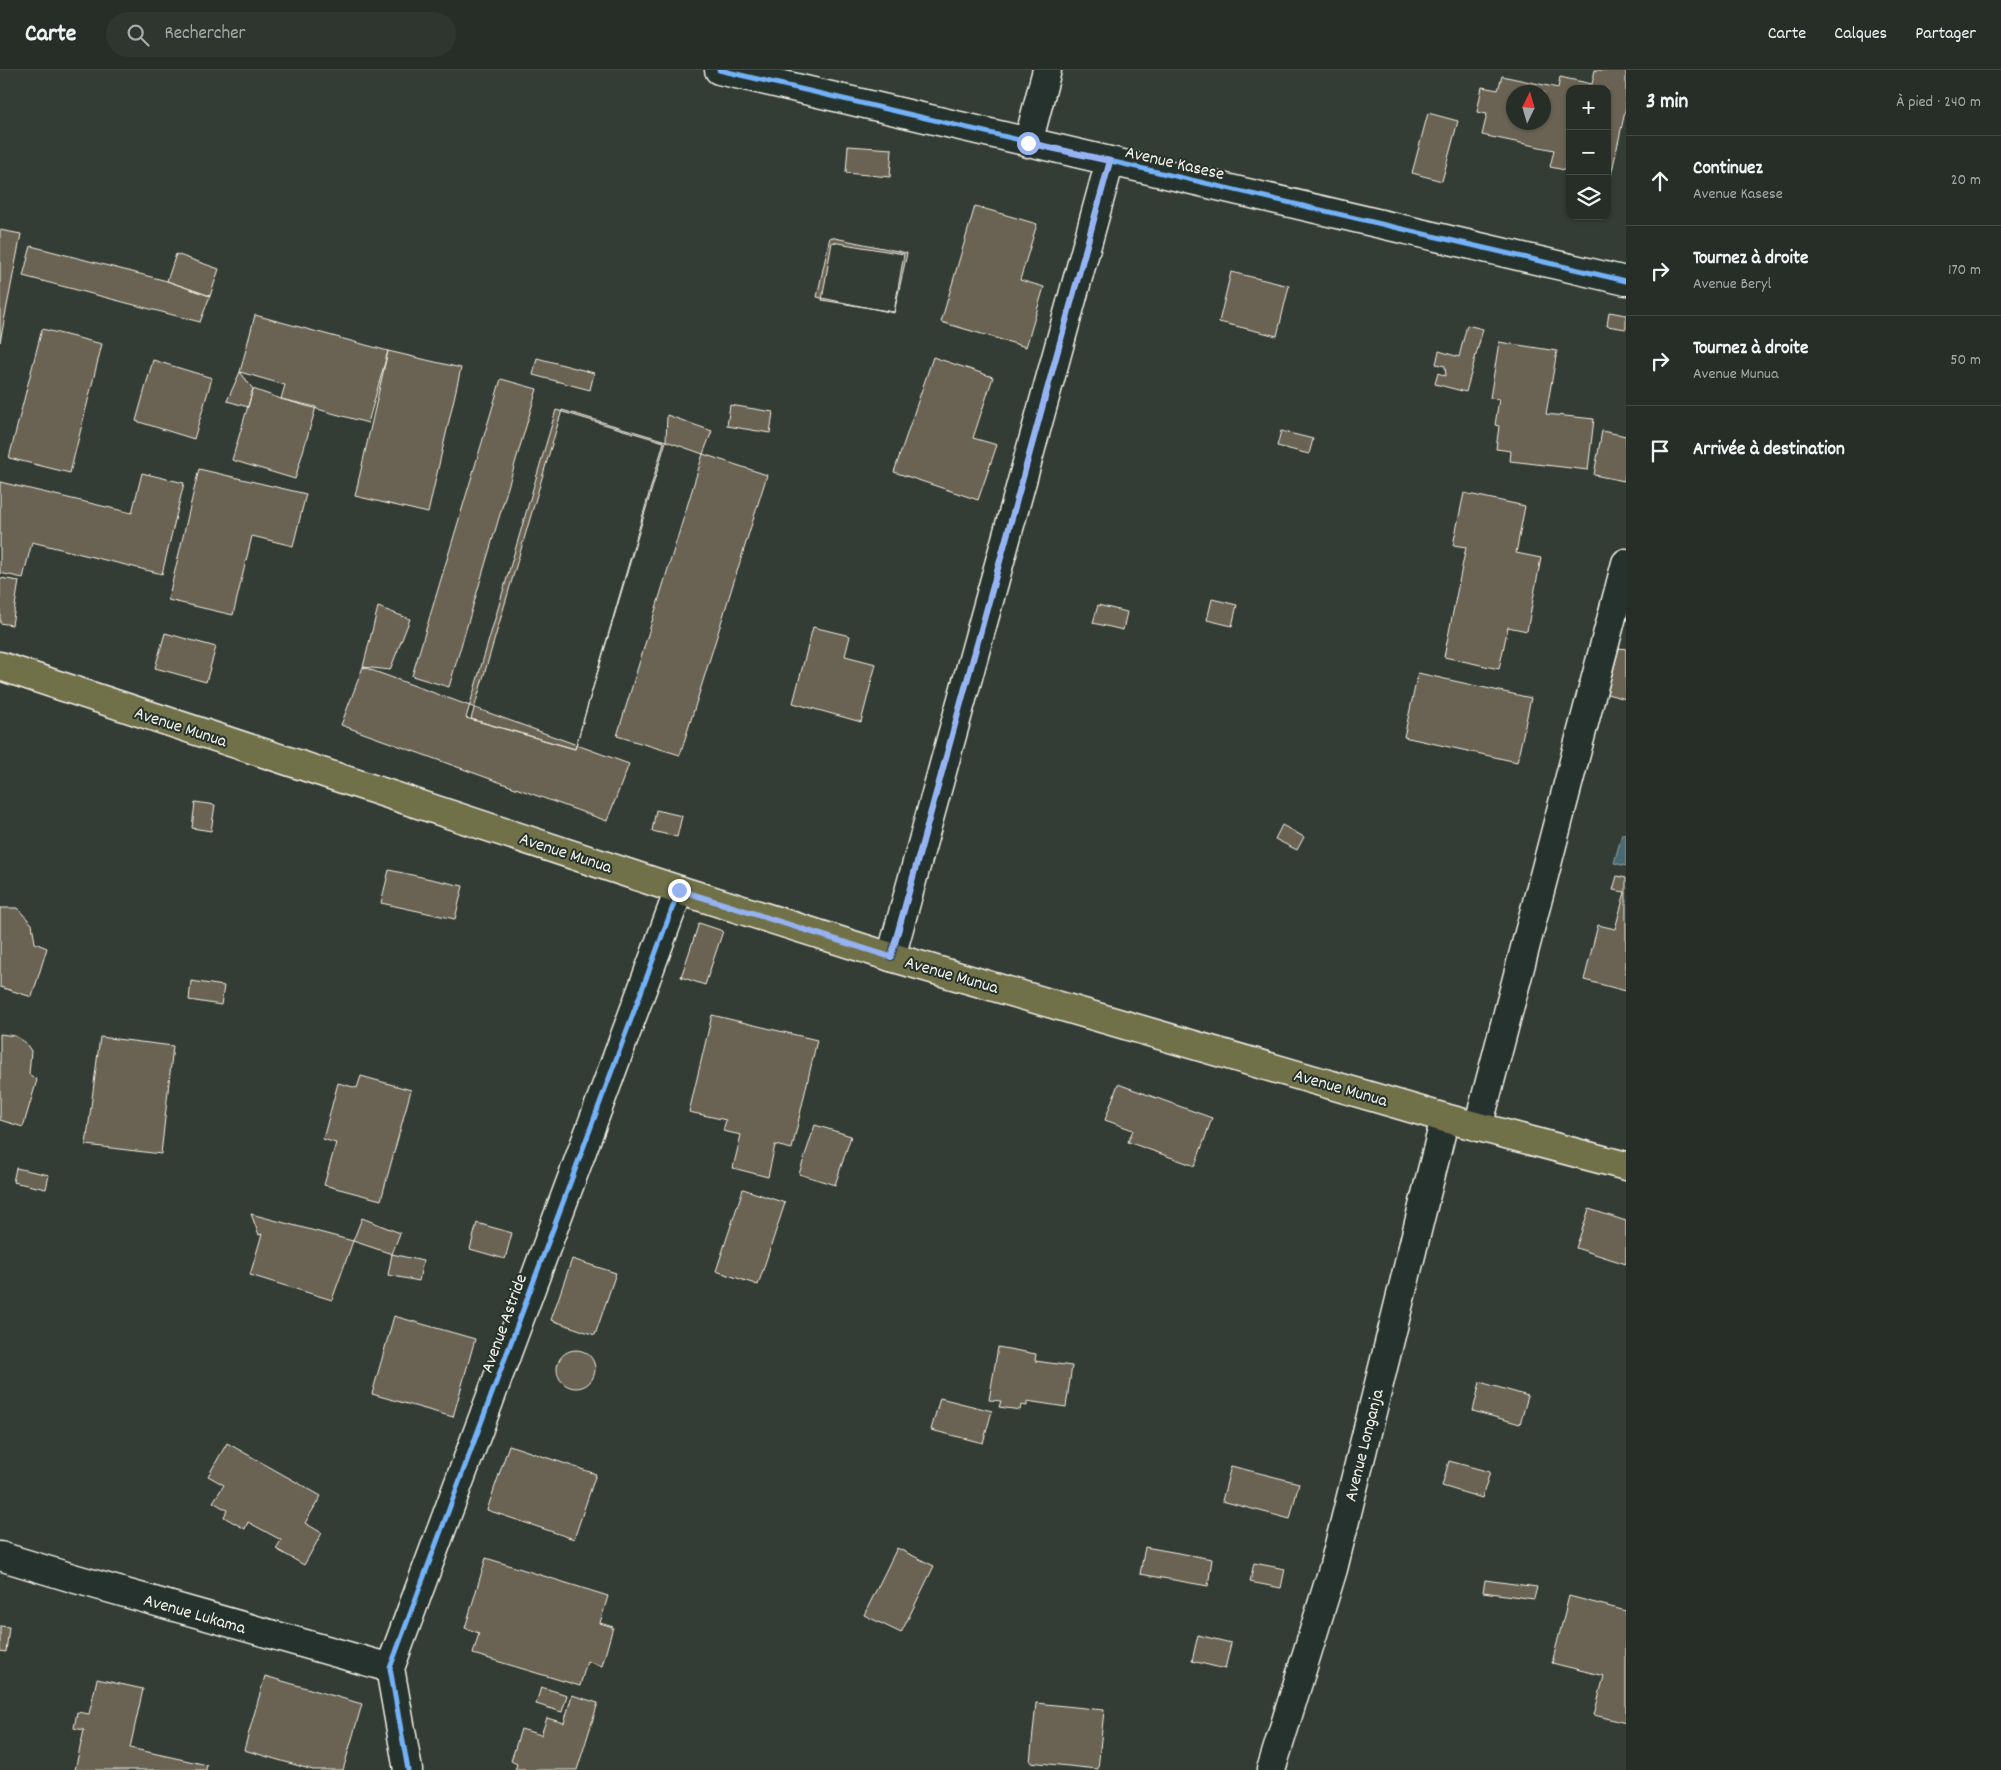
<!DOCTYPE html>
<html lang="fr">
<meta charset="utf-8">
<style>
body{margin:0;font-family:Dekko,sans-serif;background:#2f3630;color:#f1f3f6}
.controls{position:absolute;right:15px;top:15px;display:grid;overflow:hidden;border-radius:10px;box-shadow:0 1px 4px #0004}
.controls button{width:45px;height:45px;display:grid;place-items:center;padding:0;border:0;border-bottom:1px solid #434a45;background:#272e28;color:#f1f3f6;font:25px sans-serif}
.compass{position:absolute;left:1506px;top:15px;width:45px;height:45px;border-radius:50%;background:#272e28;box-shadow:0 1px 4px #0004;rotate:5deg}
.stop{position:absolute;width:15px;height:15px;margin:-11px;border:4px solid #95b2f1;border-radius:50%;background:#fff}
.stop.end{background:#95b2f1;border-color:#fff;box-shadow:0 1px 5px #0008}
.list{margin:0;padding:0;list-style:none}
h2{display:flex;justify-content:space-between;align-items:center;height:65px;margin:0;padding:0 20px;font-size:21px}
h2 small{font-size:16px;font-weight:400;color:#a4a8a8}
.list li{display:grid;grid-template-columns:32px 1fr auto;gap:15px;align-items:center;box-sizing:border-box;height:90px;padding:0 20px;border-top:1px solid #434a45}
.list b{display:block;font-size:19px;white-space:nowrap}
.list p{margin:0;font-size:16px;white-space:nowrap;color:#a4a8a8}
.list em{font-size:16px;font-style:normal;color:#a4a8a8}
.icon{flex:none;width:28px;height:28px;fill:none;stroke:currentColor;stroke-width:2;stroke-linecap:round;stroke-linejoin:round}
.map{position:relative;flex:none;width:1626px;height:1700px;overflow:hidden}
header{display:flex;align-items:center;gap:30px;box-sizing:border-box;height:70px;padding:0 25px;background:#272e28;border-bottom:1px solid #434a45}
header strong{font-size:24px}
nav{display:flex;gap:28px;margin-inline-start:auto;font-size:18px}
.search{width:350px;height:45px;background:#2f3630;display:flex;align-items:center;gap:12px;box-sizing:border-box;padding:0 18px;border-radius:28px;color:#a4a8a8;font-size:19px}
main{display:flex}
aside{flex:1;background:#272e28}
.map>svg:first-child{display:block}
.water{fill:#4c6972;stroke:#8f9fa1}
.building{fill:#6b6353;stroke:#f4f1e8;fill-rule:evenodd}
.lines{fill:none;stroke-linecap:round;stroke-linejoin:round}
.minor-casing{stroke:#f4f1e8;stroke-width:31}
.major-casing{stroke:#f4f1e8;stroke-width:31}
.minor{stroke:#26332d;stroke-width:28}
.major{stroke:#70704a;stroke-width:28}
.cycleway-casing{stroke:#26332d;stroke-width:8}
.cycleway{stroke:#73b2f8;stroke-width:5}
.route{stroke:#95b2f1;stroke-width:6}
.labels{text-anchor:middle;stroke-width:4;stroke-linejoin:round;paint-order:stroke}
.street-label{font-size:18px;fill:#f4f1e8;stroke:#26332d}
</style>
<header>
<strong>Carte</strong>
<div class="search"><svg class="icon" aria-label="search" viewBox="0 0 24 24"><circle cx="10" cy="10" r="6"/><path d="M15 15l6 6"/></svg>Rechercher</div>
<nav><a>Carte</a><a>Calques</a><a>Partager</a></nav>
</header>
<main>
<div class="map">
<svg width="1626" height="1700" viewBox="0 0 1626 1700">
<rect width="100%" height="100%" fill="#343d35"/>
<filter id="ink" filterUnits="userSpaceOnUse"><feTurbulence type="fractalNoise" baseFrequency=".02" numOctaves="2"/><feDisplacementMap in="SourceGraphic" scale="10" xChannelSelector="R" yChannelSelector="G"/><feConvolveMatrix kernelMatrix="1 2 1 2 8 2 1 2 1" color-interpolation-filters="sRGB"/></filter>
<g filter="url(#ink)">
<!-- water -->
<path class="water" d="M1622,764L1626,765V796L1614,793Z"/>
<!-- building -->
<path class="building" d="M1595,0H1626V37L1610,110L1607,109V19H1570V101L1550,97L1554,80L1482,65L1487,44L1477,42L1482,17L1498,20L1502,6L1558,18L1560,7L1592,14ZM1514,22H1544V52H1514Z
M1428,43L1458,51L1442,111L1412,103Z
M848,76L892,79L890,107L846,103Z
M975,136L1037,154L1020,210L1044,217L1026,277L941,252Z
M0,160L21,164L0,272Z
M830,167L907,183L894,243L817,227Z
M832,172L904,184L894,242L822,230Z
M31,176L167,211L210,226L200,252L23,206Z
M176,184L219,199L210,226L167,211Z
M1231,202L1289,216L1277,266L1219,252Z
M1609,242L1626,245V259L1607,256Z
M255,245L388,281L368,353L281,329L285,315L240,302Z
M1467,255L1483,259L1466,322L1435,314L1438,303L1446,306L1445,296L1436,294L1439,281L1459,287Z
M42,259L102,274L70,403L9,388Z
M1499,272L1557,281L1546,344L1594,349L1588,400L1510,391L1511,381L1496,379L1499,356L1495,355L1499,329L1490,328Z
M388,281L461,298L428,443L355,426Z
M933,287L993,307L973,368L997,375L978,430L894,402Z
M537,288L594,303L590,320L533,305Z
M153,290L212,308L194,369L136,351Z
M240,302L253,319L248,337L227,331Z
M501,309L537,319L449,617L412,606Z
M253,319L281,329L316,337L295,409L232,390Z
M730,335L773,342L770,363L727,356Z
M556,340L664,372L575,679L466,648Z
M562,340L666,371L575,679L471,649Z
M667,345L712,361L703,384L666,371Z
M1281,361L1313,369L1309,384L1277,376Z
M1602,361L1626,366V400L1624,411L1594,405Z
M703,384L767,405L680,685L617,666Z
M199,399L306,424L293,476L252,466L233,545L168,530Z
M142,403L184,413L162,504L32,472L23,508L0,503V412L132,443Z
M1464,423L1525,436L1516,483L1541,488L1527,561L1508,557L1499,599L1444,587L1466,477L1453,475Z
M0,508L19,511L12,555L0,553Z
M1212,529L1237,535L1232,556L1207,550Z
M1098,535L1127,542L1123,560L1093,553Z
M378,537L410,549L390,600L363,597Z
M813,557L850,566L845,586L876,594L861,652L793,633Z
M165,563L216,577L206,612L155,598Z
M1619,578L1626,579V629L1607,624Z
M363,597L629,694L607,751L341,655Z
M1418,603L1531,628L1517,692L1404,667Z
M195,732L215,735L211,761L192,758Z
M656,740L682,746L677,767L652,761Z
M1282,755L1304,767L1297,780L1275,769Z
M389,800L463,816L455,849L381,833Z
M1617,806L1626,808V921L1584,910L1598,855L1615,859L1625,822L1613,820Z
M0,838H17L32,854L35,873L47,878L32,927L0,917Z
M699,853L723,861L705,915L681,907Z
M191,911L224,916L221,935L189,930Z
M712,945L817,970L792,1079L775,1075L768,1107L733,1098L741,1065L723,1061L726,1050L689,1042Z
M0,964L15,966L25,972L31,981L29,1004L37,1010L23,1057L0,1050Z
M100,967L173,976L161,1084L86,1075Z
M361,1006L411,1020L381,1130L324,1115L336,1073L323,1069L338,1013L357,1018Z
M1118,1014L1212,1048L1195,1096L1128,1072L1133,1060L1105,1050Z
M815,1055L851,1066L835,1115L799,1104Z
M16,1098L49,1105L46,1119L13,1112Z
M743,1119L785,1133L758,1215L716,1201Z
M1589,1139L1626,1151V1194L1576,1178Z
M251,1144L353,1171L332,1230L250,1205L262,1164L259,1165Z
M362,1148L400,1163L392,1184L353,1171Z
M477,1153L512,1163L505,1189L470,1179Z
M392,1184L423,1191L419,1211L388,1205Z
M572,1189L616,1203L595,1265L551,1250Z
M394,1246L475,1269L453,1347L372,1324Z
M998,1277L1036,1284L1035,1291L1072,1296L1066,1337L1027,1331V1336L1021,1335L1020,1340L999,1337L1001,1331L989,1330Z
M557 1299a19 19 0 1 1 38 0a19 19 0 1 1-38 0Z
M1480,1312L1528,1326L1520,1354L1473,1341Z
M940,1328L992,1341L983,1373L931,1360Z
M227,1373L321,1426L305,1453L322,1463L304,1495L276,1479L281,1470L248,1452L245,1459L224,1447L227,1440L213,1432L224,1415L208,1406Z
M509,1375L596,1404L574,1469L487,1440Z
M1449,1391L1490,1402L1482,1428L1442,1416Z
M1231,1396L1299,1413L1290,1449L1222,1431Z
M1145,1477L1212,1489L1208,1516L1140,1504Z
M897,1478L934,1496L901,1563L864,1545Z
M486,1488L608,1526L600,1553L613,1557L602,1596L587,1591L580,1616L473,1584L479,1563L465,1558Z
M1254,1493L1285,1499L1281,1518L1250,1512Z
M1485,1510L1537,1517L1534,1529L1483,1522Z
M1569,1526L1626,1541V1653L1594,1645L1604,1606L1552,1593Z
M0,1556L9,1557L6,1582L0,1581Z
M1198,1565L1231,1573L1225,1599L1192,1591Z
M265,1606L362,1634L343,1700H313L244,1680Z
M97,1609L143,1619L130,1678L207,1695L206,1700H75L84,1660L74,1658L77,1642L89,1644Z
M541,1617L567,1625L562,1642L536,1634Z
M572,1625L598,1633L577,1700H515L517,1694L511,1691L521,1659L541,1665L547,1648L564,1653Z
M1036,1633L1104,1640L1098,1699L1030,1692Z"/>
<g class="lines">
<defs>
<path id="minor" d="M719,0L1626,211
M1028,73L1047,0
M891,887L1110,91
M1478,1057L1626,493
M0,1486L76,1509L390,1598
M408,1700L390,1598L679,820
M1271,1700L1333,1499L1445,1048"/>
<path id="major" d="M0,596L679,820L891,887L1445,1048L1626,1096"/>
</defs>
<!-- minor casing -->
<use href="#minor" class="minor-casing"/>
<!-- major casing -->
<use href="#major" class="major-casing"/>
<!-- minor -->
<use href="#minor" class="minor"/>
<!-- major -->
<use href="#major" class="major"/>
<defs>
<path id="cycleway" d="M719,0L1626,211
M891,887L1110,91
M408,1700L390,1598L679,820"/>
</defs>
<!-- cycleway casing -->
<use href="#cycleway" class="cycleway-casing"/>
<!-- cycleway -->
<use href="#cycleway" class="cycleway"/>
</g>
</g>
<g class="lines" filter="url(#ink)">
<!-- route -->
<path class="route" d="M679,820L891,887L1110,91L1028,73"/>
</g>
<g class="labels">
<!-- street labels -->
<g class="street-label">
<text transform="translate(1175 92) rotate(13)" y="6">Avenue Kasese</text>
<text transform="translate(181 656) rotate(18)" y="6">Avenue Munua</text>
<text transform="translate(566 782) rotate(18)" y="6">Avenue Munua</text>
<text transform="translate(952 904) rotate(16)" y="6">Avenue Munua</text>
<text transform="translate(1341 1017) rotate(16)" y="6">Avenue Munua</text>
<text transform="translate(503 1253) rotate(-70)" y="6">Avenue Astride</text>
<text transform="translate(1363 1375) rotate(-76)" y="6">Avenue Longanja</text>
<text transform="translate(195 1543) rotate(16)" y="6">Avenue Lukama</text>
</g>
</g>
</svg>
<div class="controls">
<button>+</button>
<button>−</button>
<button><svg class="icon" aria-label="layers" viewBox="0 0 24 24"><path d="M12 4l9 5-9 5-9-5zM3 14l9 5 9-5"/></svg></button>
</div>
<svg class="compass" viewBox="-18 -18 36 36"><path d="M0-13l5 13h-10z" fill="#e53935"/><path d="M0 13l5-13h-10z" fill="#a4a8a8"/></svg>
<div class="stop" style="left:1028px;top:73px"></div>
<div class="stop end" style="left:679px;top:820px"></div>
</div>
<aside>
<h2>3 min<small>À pied · 240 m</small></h2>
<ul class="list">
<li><svg class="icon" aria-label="ahead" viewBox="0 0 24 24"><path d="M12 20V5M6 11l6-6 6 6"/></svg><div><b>Continuez</b><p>Avenue Kasese</p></div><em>20 m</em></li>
<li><svg class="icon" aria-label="right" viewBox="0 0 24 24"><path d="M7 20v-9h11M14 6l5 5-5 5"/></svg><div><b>Tournez à droite</b><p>Avenue Beryl</p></div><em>170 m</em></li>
<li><svg class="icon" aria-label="right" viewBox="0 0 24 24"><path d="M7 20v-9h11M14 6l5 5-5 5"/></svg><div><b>Tournez à droite</b><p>Avenue Munua</p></div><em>50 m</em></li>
<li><svg class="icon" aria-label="arrive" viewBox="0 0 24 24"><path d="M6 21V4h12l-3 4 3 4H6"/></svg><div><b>Arrivée à destination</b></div></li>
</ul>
</aside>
</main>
